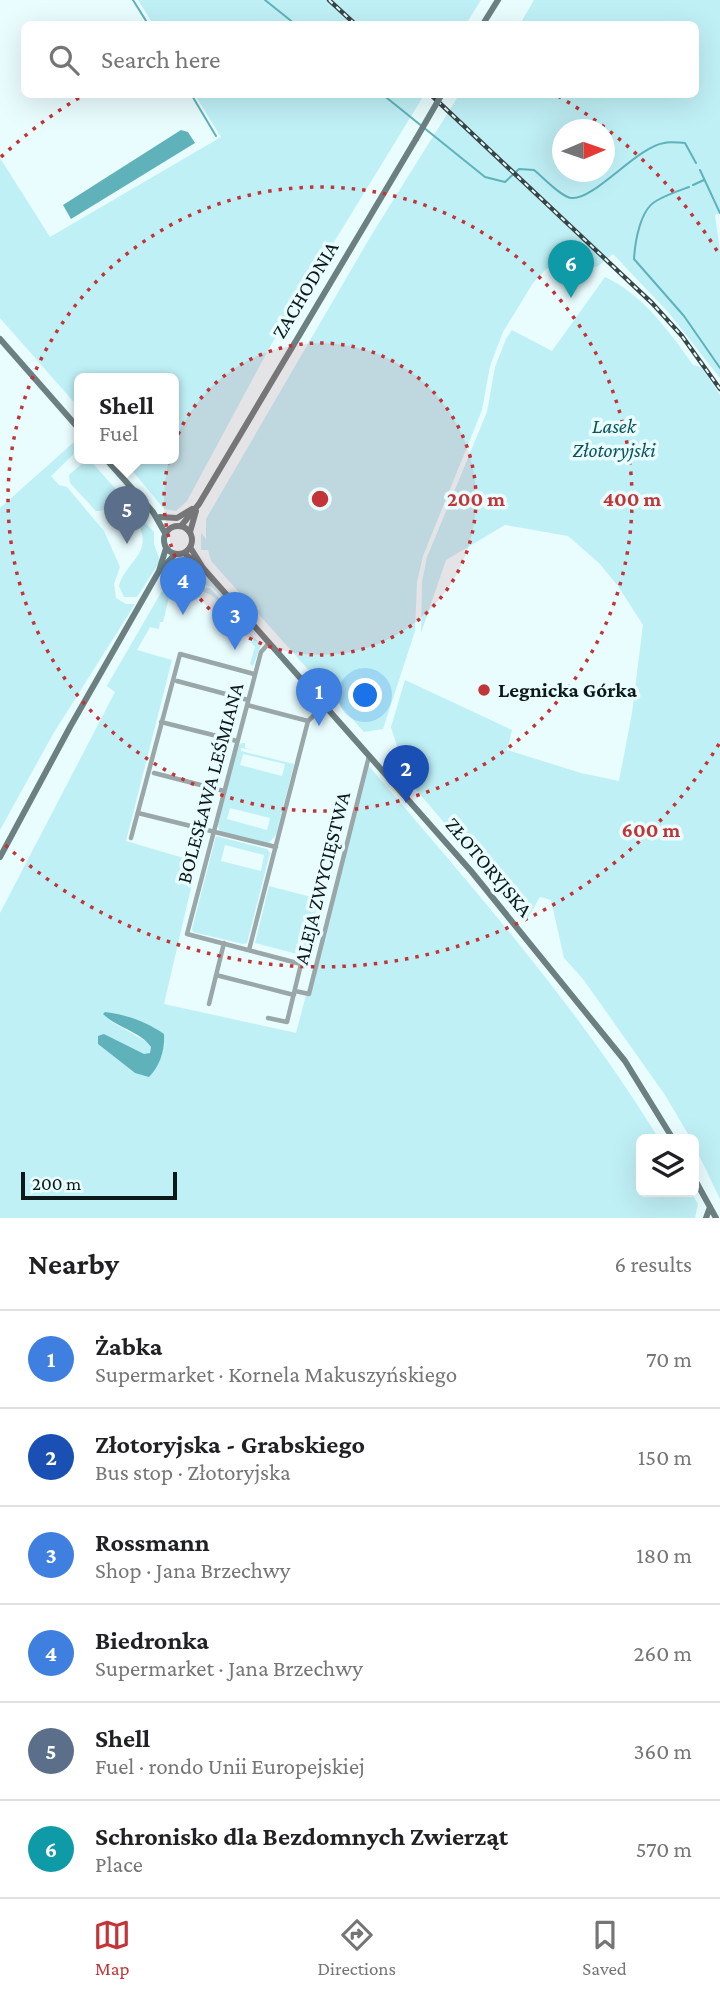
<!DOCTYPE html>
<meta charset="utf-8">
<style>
body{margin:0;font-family:"Crimson Pro",serif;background:#f6f6f6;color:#202124}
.controls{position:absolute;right:21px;bottom:21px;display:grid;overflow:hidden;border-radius:10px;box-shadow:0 7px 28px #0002}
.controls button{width:63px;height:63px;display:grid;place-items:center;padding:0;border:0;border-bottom:2px solid #e0e0e0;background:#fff;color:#202124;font:35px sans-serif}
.compass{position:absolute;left:552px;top:119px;width:63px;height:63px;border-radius:50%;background:#fff;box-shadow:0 7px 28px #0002;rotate:88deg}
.scale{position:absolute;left:21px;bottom:18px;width:156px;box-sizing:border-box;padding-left:7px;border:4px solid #0c1819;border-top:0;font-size:19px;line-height:24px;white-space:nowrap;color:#0c1819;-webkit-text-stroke:5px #e9fcfe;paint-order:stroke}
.you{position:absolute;left:366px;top:696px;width:24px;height:24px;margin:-18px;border:5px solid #fff;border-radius:50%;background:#1a73e8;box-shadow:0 0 0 10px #1a73e833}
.badge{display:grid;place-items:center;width:46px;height:46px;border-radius:50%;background:#c33436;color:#fff;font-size:23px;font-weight:700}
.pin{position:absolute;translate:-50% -58px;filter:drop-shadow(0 2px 4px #0008)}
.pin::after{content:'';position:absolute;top:37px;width:24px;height:21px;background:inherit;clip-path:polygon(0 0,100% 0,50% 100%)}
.popup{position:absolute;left:74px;top:373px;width:105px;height:91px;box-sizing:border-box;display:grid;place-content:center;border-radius:10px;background:#fff;filter:drop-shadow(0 2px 5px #0005);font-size:23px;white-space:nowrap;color:#757577}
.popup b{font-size:26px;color:#202124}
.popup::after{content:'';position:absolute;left:50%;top:100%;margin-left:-14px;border:14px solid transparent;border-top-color:#fff}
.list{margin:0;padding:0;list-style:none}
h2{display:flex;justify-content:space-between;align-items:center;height:91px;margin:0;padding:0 28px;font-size:30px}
h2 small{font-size:23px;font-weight:400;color:#757577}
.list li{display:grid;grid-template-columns:46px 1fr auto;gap:21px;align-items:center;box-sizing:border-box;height:98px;padding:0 28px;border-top:2px solid #e0e0e0}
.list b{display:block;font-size:26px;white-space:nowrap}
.list p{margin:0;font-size:23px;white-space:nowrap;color:#757577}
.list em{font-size:23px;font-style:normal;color:#757577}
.icon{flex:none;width:38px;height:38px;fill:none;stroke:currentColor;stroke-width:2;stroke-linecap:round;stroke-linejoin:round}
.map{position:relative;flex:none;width:720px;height:1218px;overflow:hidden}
.search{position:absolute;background:#fff;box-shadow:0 7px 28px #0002;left:21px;right:21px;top:21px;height:77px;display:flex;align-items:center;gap:18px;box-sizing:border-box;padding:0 24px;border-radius:10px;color:#757577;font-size:26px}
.sheet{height:679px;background:#fff}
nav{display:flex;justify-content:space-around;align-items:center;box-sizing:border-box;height:98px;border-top:2px solid #e0e0e0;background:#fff;font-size:19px;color:#757577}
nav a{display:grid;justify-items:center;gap:4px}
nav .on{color:#c33436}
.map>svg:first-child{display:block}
.green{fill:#bff0f6;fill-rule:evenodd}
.water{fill:#5fb1ba}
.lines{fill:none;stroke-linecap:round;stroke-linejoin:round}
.stream{stroke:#5fb1ba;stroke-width:2}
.street{stroke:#99a7a8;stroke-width:4.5}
.secondary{stroke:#6c8082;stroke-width:6}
.rail-casing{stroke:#374546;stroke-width:4.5}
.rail{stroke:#e9fcfe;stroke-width:2;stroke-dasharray:5;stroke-linecap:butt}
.secondary-bridge{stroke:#6c8082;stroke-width:6}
.ring{fill:none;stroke:#c33436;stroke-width:3.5;stroke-dasharray:3.5 7}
.poi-dot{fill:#c33436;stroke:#e9fcfe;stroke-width:2.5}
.labels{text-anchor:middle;stroke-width:7;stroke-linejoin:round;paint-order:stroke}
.street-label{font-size:21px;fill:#0c1819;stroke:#e9fcfe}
.park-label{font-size:21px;font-style:italic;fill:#0a545b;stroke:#e9fcfe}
.poi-label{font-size:21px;font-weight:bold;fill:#0c1819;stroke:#e9fcfe;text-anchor:start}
.centre{fill:#c33436;stroke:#e9fcfe;stroke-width:3.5}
.ring-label{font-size:21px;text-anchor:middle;font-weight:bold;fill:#c33436;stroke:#e9fcfe;stroke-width:7;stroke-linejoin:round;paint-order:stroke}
</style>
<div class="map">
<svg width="720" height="1218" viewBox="0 0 720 1218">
<rect width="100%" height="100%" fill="#e9fcfe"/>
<!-- green -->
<path class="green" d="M138,0H481L466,24H153Z
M534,0H720V213L715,215L720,251V378L668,312L613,254L597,267L560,264L546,269L533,283L503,332L490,366L482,410L423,556L417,582L415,631L383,729L364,732L211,561L208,550H201V533L206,539V519L372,234L459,95L696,94V24H520ZM562,130H604V172H562Z
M195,95H424L271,345L187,501L176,511L164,509L122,458H174V378H80V409L0,318V158L50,237L221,137Z
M605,277C642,294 670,332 693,365L701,367L720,395V1199L694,1145V1139H691L665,1095L583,979L564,958L551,900L540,897L527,919L393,763L398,749L391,727L405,680L512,730L507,750L581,773L619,781L632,713L643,625L618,586L599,563L568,536L505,525L446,560L421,633L422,582L427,557L487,412L495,367L506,339L512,330L552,351Z
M74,442L79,449L51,476L59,485L67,487L104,531L120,567L114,584L116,598L126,604H135L53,734L0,830V508Z
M88,458L154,532V544L160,561L137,597H124L119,586C125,563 151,555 140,528C136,518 131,512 123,506C114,504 106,512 96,511L70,483L69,475Z
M191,563L210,580L262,642L212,587L203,584L189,569Z
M179,567L183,568L196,580L197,584L169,586L168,582L175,569Z
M210,588L261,645L253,666L250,664L255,647L251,642L254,639L231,614L228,616L224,613L227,610C207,588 203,590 174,593V596L169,597L163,622H160L159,629L150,627L137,650L172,660L126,841L197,862L164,1004L296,1033L367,764C470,884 576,1004 659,1139H641V1192H691L698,1204L695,1218H0V913L115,692L107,686L108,684L162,591L166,589ZM110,1021L165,1044L135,1073L98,1044L104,1034L144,1055L150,1053L151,1047L147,1042Z
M242,743H245V748L254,750L241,748V751L294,764L276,835L268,844L220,832L218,825L238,745ZM243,754L285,764L282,776L240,765ZM230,808L270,818L267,830L227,819Z
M216,836L267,849L270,853L247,943L243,944L193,932L192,929ZM225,845L264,855L261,871L221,861Z
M269,886L319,899L305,956L255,943Z"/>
<!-- water -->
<path class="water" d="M181,130L188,132L195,143L71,219L63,205Z
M105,1012C125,1014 147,1022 164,1034C165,1050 160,1066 149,1077L135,1073L98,1044V1036L104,1034L144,1054L150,1053L151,1047C141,1032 116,1027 103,1014Z"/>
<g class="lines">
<!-- stream -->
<path class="stream" d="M133,0L148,24
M265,0L295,24
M191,94L216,136
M382,94L485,177L505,182L519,169L534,170C543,177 562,198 572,198C594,200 637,147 664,143C670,141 679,143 685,143L696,163
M700,170L720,213
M693,185L704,180
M689,187C678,191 666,195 656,201C640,210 635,242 634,259L684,316L720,368"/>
<!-- street -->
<path class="street" d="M177,681L248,700
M247,705L308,721
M161,722L237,741
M154,773L224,791
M138,813L276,847
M131,838L180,654L254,674
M249,950L308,721L325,705
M216,975L294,995
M295,991L309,994L369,756
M209,1004L224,943
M268,1018L287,1022L301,964L187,934L261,652L269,643"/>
<!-- secondary -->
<path class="secondary" d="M483,24L498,0
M0,339L80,430
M105,458L153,512L165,533
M160,517L177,518L192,509
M164 540a14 14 0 1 1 28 0a14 14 0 1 1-28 0Z
M181,526L199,504L416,139
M190,532L196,511
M190,547L203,568L471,871L625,1061L673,1139
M184,553L201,567
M161,570L175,554
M0,857L70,727L159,571L166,548
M694,1178L716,1218
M706,1218L710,1207"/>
<defs>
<path id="rail" d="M329,0L355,24
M430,94L652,303L682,336L720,389"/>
</defs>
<!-- rail casing -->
<use href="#rail" class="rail-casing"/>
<!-- rail -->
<use href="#rail" class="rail"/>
<!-- secondary-bridge -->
<path class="secondary-bridge" d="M416,139L442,94"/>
</g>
<!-- distance rings -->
<circle cx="320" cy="499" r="156" fill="#c33436" fill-opacity=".12"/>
<g class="ring">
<circle cx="320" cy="499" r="156"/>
<circle cx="320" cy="499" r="312"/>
<path d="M719 744A468 468 0 0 1 1 841M1 157A468 468 0 0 1 82 96M558 96A468 468 0 0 1 719 254"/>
</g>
<!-- markers -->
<circle class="poi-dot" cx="484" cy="690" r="7"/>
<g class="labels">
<!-- street labels -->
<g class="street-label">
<text transform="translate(305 290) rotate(-59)" y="7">ZACHODNIA</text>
<text transform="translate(210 783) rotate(-75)" y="7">BOLESŁAWA LEŚMIANA</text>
<text transform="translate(489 867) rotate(50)" y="7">ZŁOTORYJSKA</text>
<text transform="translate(322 878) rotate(-76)" y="7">ALEJA ZWYCIĘSTWA</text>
</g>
<!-- park labels -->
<g class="park-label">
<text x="614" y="433">Lasek<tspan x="614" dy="24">Złotoryjski</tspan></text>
</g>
<!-- poi labels -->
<g class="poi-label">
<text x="498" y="697">Legnicka Górka</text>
</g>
</g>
<circle cx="320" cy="499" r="10" class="centre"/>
<g class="ring-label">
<text x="476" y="506">200 m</text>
<text x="632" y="506">400 m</text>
<text x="651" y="837">600 m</text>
</g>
</svg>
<div class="controls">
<button><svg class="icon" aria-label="layers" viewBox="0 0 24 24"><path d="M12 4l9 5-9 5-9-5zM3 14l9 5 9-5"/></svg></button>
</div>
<svg class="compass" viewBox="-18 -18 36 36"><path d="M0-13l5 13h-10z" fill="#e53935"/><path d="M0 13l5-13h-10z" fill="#757577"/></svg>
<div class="scale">200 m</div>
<div class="you"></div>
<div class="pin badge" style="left:319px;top:726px;background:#3f7fe0">1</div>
<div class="pin badge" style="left:406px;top:803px;background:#1a4fb4">2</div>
<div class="pin badge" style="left:235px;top:650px;background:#3f7fe0">3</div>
<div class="pin badge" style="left:183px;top:615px;background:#3f7fe0">4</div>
<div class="pin badge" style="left:127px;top:544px;background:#5c6f8a">5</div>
<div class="popup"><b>Shell</b>Fuel</div>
<div class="pin badge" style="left:571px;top:298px;background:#0f9aa8">6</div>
<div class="search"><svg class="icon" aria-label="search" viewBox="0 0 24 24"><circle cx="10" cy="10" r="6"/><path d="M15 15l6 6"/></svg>Search here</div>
</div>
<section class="sheet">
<h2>Nearby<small>6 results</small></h2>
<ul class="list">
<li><span class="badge" style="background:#3f7fe0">1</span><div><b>Żabka</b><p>Supermarket · Kornela Makuszyńskiego</p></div><em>70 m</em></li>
<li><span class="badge" style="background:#1a4fb4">2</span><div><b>Złotoryjska - Grabskiego</b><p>Bus stop · Złotoryjska</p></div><em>150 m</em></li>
<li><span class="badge" style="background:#3f7fe0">3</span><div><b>Rossmann</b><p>Shop · Jana Brzechwy</p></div><em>180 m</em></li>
<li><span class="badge" style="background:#3f7fe0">4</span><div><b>Biedronka</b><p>Supermarket · Jana Brzechwy</p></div><em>260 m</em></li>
<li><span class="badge" style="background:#5c6f8a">5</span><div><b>Shell</b><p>Fuel · rondo Unii Europejskiej</p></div><em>360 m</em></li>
<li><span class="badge" style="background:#0f9aa8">6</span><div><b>Schronisko dla Bezdomnych Zwierząt</b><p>Place</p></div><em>570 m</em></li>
</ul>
</section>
<nav>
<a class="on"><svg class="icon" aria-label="map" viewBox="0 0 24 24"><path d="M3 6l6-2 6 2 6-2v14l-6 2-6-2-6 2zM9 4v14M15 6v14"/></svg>Map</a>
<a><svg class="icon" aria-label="directions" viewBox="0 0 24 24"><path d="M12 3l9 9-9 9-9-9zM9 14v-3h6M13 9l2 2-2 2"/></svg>Directions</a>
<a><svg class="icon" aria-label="saved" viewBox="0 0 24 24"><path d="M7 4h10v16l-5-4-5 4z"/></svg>Saved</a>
</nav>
